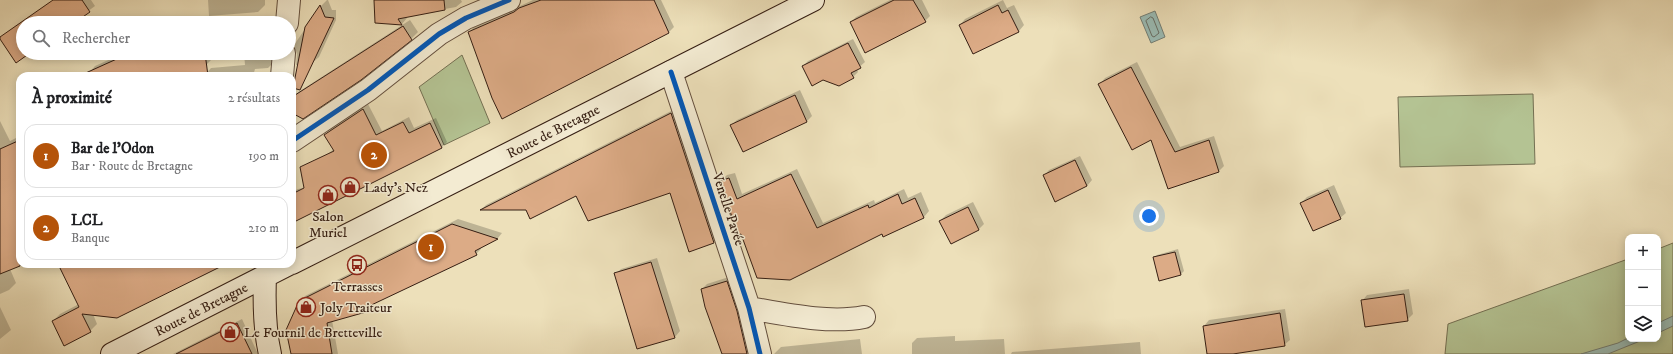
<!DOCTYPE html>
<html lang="fr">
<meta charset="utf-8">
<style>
body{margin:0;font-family:"IM FELL DW Pica",serif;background:#f2f2f2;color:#202124}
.controls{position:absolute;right:12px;bottom:12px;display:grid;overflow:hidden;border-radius:8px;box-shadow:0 2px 10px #0003}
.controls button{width:36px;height:36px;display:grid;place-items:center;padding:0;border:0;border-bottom:1px solid #e0e0e0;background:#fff;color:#202124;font:20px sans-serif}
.you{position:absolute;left:1149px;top:216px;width:14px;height:14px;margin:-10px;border:3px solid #fff;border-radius:50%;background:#1a73e8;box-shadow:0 0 0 6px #1a73e833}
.badge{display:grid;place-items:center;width:26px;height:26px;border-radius:50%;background:#b45309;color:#fff;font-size:13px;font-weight:700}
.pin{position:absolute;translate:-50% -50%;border:2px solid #fff;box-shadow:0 1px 4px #0006}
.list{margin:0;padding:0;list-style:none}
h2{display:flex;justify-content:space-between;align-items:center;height:52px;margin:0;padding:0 16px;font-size:17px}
h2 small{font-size:13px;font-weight:400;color:#757577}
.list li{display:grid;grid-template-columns:26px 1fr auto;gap:12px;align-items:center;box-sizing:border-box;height:64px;margin:0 8px 8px;padding:0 8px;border:1px solid #e0e0e0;border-radius:12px}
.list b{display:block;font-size:15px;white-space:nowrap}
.list p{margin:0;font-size:13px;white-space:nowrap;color:#757577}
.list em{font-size:13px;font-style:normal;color:#757577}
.icon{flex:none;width:22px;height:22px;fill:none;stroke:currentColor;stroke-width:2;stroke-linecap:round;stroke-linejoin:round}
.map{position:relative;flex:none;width:1673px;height:354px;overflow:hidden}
.search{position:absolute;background:#fff;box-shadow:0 2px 10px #0003;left:16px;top:16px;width:280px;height:44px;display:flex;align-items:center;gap:10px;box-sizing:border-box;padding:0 14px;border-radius:22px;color:#757577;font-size:15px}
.panel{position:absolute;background:#fff;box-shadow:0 2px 10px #0003;left:16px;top:72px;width:280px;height:196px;border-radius:12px}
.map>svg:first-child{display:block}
.green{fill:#b4c393;stroke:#747053}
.water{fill:#9abcb5;stroke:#727d74}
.shadow{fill:#0003}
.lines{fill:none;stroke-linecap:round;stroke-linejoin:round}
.shore{stroke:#686d64;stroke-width:1}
.building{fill:#dcab86;stroke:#351e13}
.minor-casing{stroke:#634e3d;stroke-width:24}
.tertiary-casing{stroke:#634e3d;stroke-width:24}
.secondary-casing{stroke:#351e13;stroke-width:24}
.minor{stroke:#f3ebd2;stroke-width:22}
.tertiary{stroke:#f3ebd2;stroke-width:22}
.secondary{stroke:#f3ebd2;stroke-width:22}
.cycleway-casing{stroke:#f3ebd2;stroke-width:8}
.cycleway{stroke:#0057b8;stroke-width:5}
.labels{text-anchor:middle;stroke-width:3;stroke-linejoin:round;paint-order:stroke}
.street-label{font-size:14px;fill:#351e13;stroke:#f3ebd2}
.poi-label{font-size:14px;fill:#351e13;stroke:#f3ebd2;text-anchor:start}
</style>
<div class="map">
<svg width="1673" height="354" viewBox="0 0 1673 354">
<rect width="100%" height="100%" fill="#ede0ba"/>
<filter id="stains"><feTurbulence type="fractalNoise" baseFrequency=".005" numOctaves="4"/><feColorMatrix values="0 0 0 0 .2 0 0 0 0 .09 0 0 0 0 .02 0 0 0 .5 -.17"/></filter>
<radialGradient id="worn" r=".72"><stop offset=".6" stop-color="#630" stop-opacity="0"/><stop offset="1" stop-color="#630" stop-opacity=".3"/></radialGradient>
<!-- green -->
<path class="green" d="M462,55L490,123L444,145L419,87Z
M1533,94L1535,164L1400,167L1398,97Z
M1673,243V354H1445L1448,324L1628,259V339H1658V249Z"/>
<!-- water -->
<path class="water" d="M1155,11L1165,37L1151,43L1140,17Z
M1673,316V326L1658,333V323Z
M1628,338L1645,339L1608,354H1581L1618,343Z"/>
<!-- shadow -->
<path class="shadow" d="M53,0H91L95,6L72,23H23V53H28L16,61L0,38L6,33Z
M208,0H265V5L258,12L209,16Z
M327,0H328L332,10H336V20L319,57L311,64L296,65L297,54L294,45L321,6Z
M375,0H461L462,2L456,7L406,16L407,18L402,24L376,22Z
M533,0H661L674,27L669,32L503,117L469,32L474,27Z
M890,0H922L930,16L925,21L851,22L856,17Z
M1003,0L1007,8L1014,5L1024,25L1019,31L974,52L960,25L965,19Z
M410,20L418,32L411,39L292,112V98L300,91Z
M853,39L865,62L857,69L858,72L853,77L823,79L803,66L808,61Z
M124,53H212L213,58L206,65L182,76H90L89,73L95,66Z
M244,53H274L275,61L268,68L255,69L253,76H204L211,68L245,65Z
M1137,62L1180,147L1214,136L1224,166L1219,171L1168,188L1152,139L1100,84L1105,78Z
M800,90L812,116L807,121L743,151L731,125L737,120Z
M368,104L382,131L409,117L414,128L436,118L447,142L442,147L292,222V192L298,189L329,183L325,156L334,149L325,135L331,129Z
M677,108L719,237L714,242L689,250L670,192L577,194L527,209H482L486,205Z
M0,121L10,141L20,136V264H24L10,269L16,283L9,290L0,294Z
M1080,156L1092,180L1087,186L1044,176L1049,170Z
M797,169L823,223L874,200L875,203L904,189L908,198L921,192L929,211L924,217L884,236L883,233L790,279L721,181L727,175L735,173L742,194Z
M1334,185L1346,213L1340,218L1301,203L1307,197Z
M973,202L984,224L978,230L940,221L946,215Z
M458,219L502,233L498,238L481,247V249L476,254L370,304L371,306L365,312L332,320L338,354H292L299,302L305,296Z
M1178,249L1184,271L1181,274L1160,279L1154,258L1157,255Z
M657,258L680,331L675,337L637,348L616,274L621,269Z
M59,264H223L93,314L97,324L90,331L53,321L60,314L79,304Z
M732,276L752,349L746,354H723L702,289L707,284Z
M1409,289L1413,314L1407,320L1362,301L1367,295Z
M0,307L11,330L0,339Z
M1285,309L1290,340L1284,345L1226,354H1208L1204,326L1209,320Z
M242,319L258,354H173Z
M955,336V341L1004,339L1005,354H912V343L917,338Z
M860,339L862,354H774L781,347Z
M1140,342L1141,354H1011L1012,352Z"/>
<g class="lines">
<!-- shore -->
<path class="shore" d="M1151,17L1153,18L1159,33L1154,37L1152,36L1146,21Z"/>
</g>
<!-- building -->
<path class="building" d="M53,0H82L90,12L74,23H23V53H30L16,63L0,39V37Z
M374,0H444L445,10L398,19L402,25L375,23Z
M541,0H654L669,33L502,119L492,98L468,32L514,12L519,8Z
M894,0H913L926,22L865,53L850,22Z
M320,5L325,17L334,18L300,90L293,88L305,27Z
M998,5L1002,13L1008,10L1019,32L973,54L959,25Z
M403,26L412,40L361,80L303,119L292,113V97Z
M848,43L861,68L851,73L854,78L839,86L823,80L812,86L802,66Z
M130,53H205L208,76H79Z
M1131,67L1175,152L1209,140L1219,172L1168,189L1151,140L1132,150L1098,84Z
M795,95L807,122L743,152L730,125Z
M363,109L376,135L403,122L409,133L430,123L442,148L292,223V194L304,188L300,167L334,151L324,135Z
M671,113L714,243L689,252L670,193L588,221L576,196L530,219L526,210H480Z
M20,140V266L0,274V149Z
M1075,160L1087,186L1055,202L1043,175Z
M791,174L817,228L868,205L869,208L898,194L902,204L915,198L924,218L883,237L882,234L790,280L757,278L741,234L738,235L720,181L729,178L737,199Z
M1328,190L1341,219L1313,231L1300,203Z
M968,207L979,230L951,244L939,221Z
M452,224L498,239L475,251L477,255L365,308L366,312L327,323L332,354H291L286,330L299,301Z
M1175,252L1181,275L1159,281L1153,257Z
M651,262L675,338L637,349L614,273Z
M58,264H226L117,318L82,314L91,332L64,346L52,321L79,307Z
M727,281L737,311L747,354H722L705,307L701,289Z
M1404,294L1408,321L1365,327L1361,300Z
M1280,313L1285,346L1233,354H1207L1203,326Z
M237,323L252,354H176L222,331Z"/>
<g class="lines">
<defs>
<path id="minor" d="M671,72L749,308L760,354
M292,141L368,90L439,34L466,18L509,0
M749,308C784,314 829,324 864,317"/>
<path id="tertiary" d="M287,23L289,0
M282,76L284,53"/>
<path id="secondary" d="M292,263L813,0
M265,276C264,302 264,328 270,354
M112,354L289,264"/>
</defs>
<!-- minor casing -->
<use href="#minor" class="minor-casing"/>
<!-- tertiary casing -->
<use href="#tertiary" class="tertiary-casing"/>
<!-- secondary casing -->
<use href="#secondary" class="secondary-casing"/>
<!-- minor -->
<use href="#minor" class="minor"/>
<!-- tertiary -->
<use href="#tertiary" class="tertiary"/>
<!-- secondary -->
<use href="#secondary" class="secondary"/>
<defs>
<path id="cycleway" d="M671,72L749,308L760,354
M292,141L368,90L439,34L466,18L509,0"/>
</defs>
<!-- cycleway casing -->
<use href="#cycleway" class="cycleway-casing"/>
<!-- cycleway -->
<use href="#cycleway" class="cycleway"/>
</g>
<!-- icons -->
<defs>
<symbol id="shop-ring" viewBox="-11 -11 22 22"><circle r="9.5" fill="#f3ebd2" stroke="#8f2418" stroke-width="1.5"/><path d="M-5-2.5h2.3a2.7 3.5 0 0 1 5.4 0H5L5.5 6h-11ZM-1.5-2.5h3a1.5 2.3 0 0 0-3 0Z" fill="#8f2418"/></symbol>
<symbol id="bus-ring" viewBox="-11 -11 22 22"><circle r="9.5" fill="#f3ebd2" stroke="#8f2418" stroke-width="1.5"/><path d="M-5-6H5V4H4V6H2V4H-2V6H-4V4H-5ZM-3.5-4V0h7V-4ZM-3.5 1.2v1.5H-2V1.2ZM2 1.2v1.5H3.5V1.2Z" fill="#8f2418"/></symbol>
</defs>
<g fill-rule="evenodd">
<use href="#shop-ring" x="339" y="176" width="22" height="22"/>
<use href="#shop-ring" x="317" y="184" width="22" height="22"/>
<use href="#bus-ring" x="346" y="254" width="22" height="22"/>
<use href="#shop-ring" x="295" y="296" width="22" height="22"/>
<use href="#shop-ring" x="219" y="321" width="22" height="22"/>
</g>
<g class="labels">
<!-- street labels -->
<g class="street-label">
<text transform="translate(553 131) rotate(-27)" y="5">Route de Bretagne</text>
<text transform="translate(729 209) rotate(72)" y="5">Venelle Pavée</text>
<text transform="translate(201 309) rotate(-27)" y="5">Route de Bretagne</text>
</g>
<!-- poi labels -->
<g class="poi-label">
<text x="364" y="192">Lady's Nez</text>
<text x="328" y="221" text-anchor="middle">Salon<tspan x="328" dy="16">Muriel</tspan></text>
<text x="357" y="291" text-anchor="middle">Terrasses</text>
<text x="320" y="312">Joly Traiteur</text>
<text x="244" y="337">Le Fournil de Bretteville</text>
</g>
</g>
<rect width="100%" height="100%" filter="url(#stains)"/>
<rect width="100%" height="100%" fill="url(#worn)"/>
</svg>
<div class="controls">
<button>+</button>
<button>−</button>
<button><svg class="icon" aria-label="layers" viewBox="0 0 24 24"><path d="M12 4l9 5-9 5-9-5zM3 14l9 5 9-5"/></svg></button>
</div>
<div class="you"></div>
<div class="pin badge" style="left:431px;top:247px">1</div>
<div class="pin badge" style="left:374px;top:155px">2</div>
<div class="search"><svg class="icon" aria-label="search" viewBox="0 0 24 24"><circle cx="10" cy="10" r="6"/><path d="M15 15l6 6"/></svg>Rechercher</div>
<section class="panel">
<h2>À proximité<small>2 résultats</small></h2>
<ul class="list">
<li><span class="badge">1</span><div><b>Bar de l'Odon</b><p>Bar · Route de Bretagne</p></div><em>190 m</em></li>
<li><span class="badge">2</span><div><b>LCL</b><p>Banque</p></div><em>210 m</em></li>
</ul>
</section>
</div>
